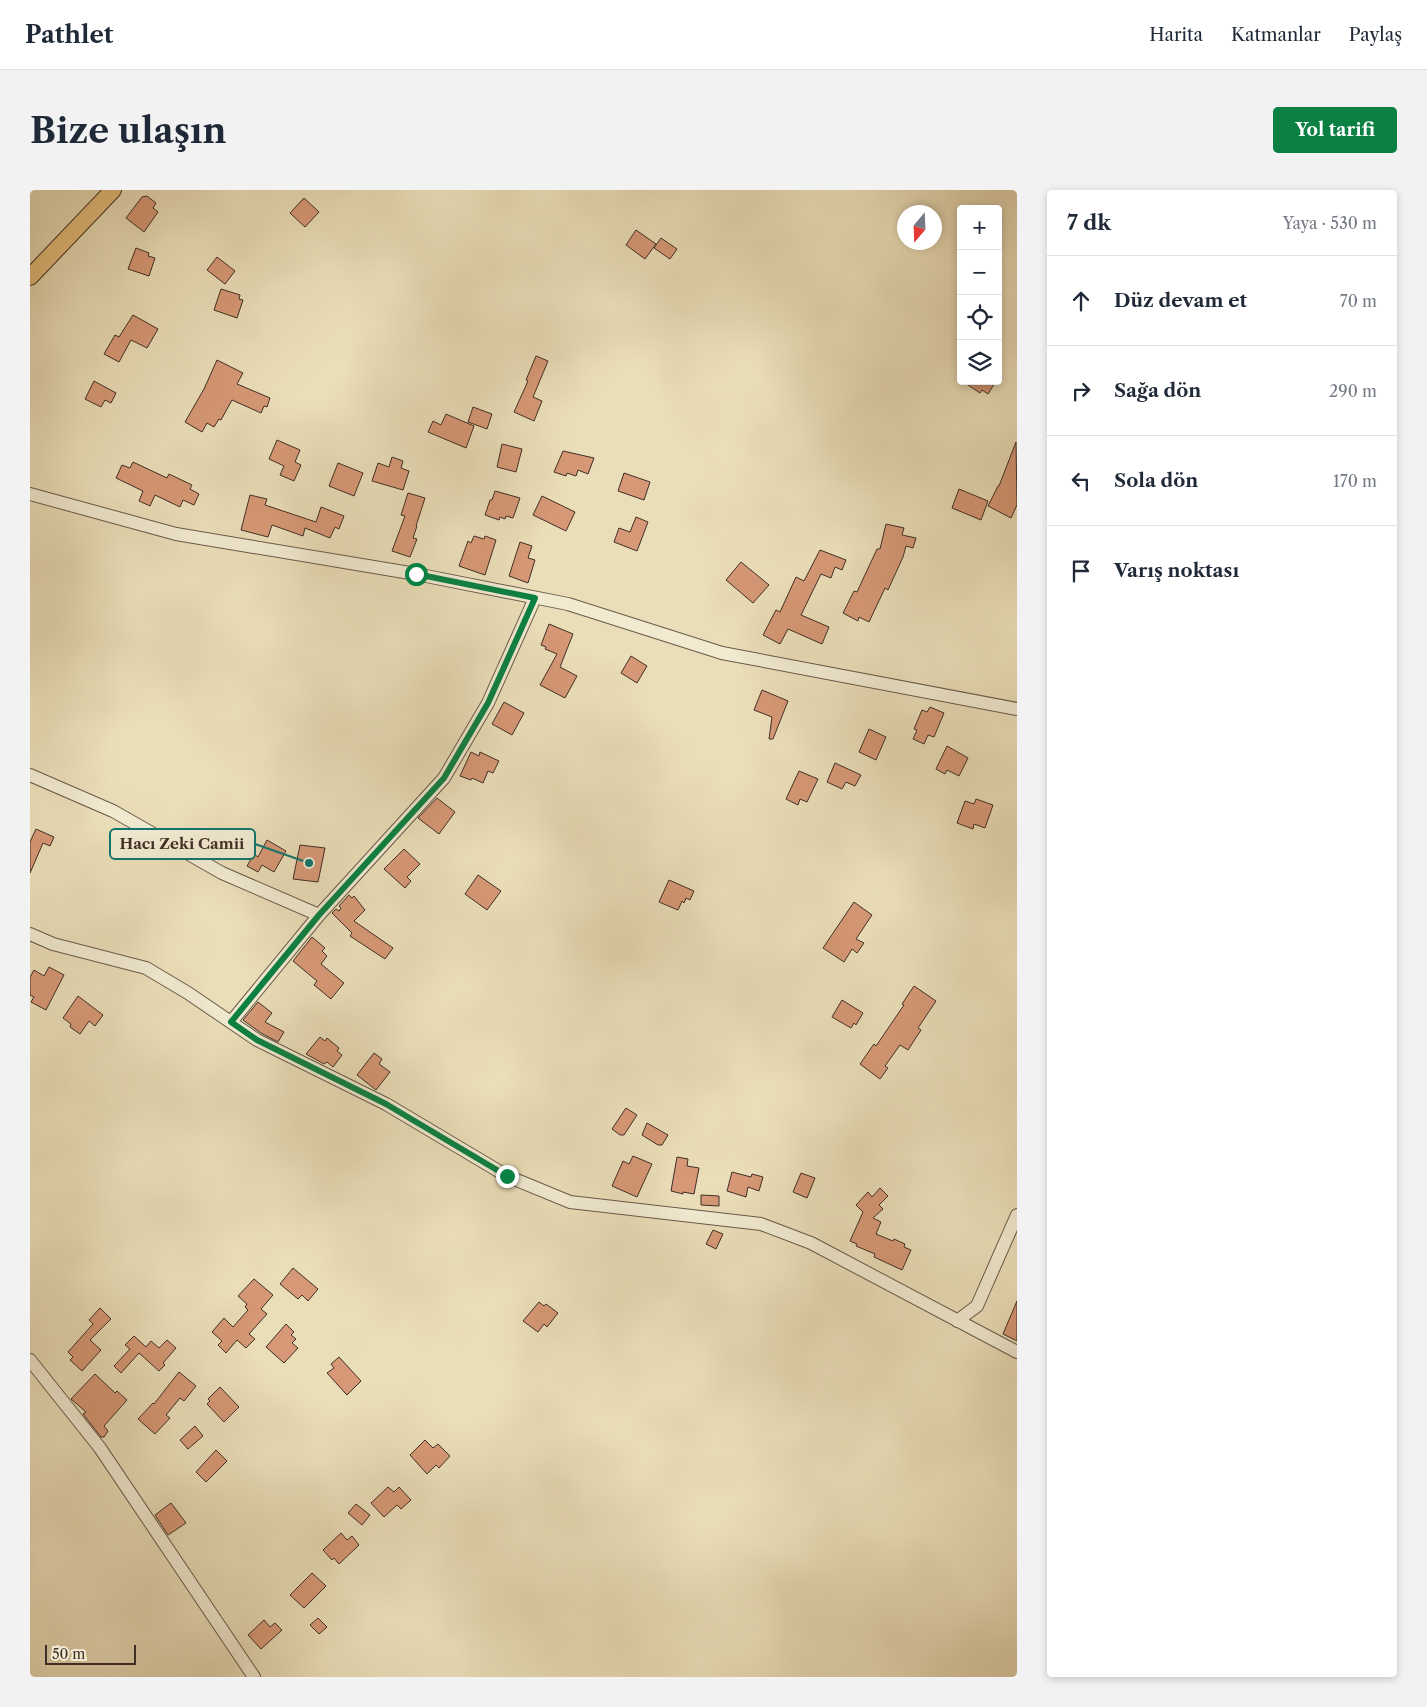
<!DOCTYPE html>
<html lang="tr">
<meta charset="utf-8">
<style>
body{margin:0;font-family:"Libre Caslon Text",serif;background:#f2f2f3;color:#1f2937}
.controls{position:absolute;right:15px;top:15px;display:grid;overflow:hidden;border-radius:5px;box-shadow:0 2px 8px #0003}
.controls button{width:45px;height:45px;display:grid;place-items:center;padding:0;border:0;border-bottom:1px solid #e0e1e3;background:#fff;color:#1f2937;font:25px sans-serif}
.compass{position:absolute;left:867px;top:15px;width:45px;height:45px;border-radius:50%;background:#fff;box-shadow:0 2px 8px #0003;rotate:199deg}
.scale{position:absolute;left:15px;bottom:12px;width:91px;box-sizing:border-box;padding-left:5px;border:2px solid #402e26;border-top:0;font-size:14px;line-height:18px;white-space:nowrap;color:#402e26;-webkit-text-stroke:4px #f1ead1;paint-order:stroke}
.stop{position:absolute;width:15px;height:15px;margin:-11px;border:4px solid #0b8043;border-radius:50%;background:#fff}
.stop.end{background:#0b8043;border-color:#fff;box-shadow:0 1px 5px #0008}
.list{margin:0;padding:0;list-style:none}
h2{display:flex;justify-content:space-between;align-items:center;height:65px;margin:0;padding:0 20px;font-size:21px}
h2 small{font-size:16px;font-weight:400;color:#747a83}
.list li{display:grid;grid-template-columns:32px 1fr auto;gap:15px;align-items:center;box-sizing:border-box;height:90px;padding:0 20px;border-top:1px solid #e0e1e3}
.list b{display:block;font-size:19px;white-space:nowrap}
.list em{font-size:16px;font-style:normal;color:#747a83}
.icon{flex:none;width:28px;height:28px;fill:none;stroke:currentColor;stroke-width:2;stroke-linecap:round;stroke-linejoin:round}
.map{position:relative;flex:none;width:987px;height:1487px;overflow:hidden;border-radius:5px}
header{display:flex;align-items:center;gap:30px;box-sizing:border-box;height:70px;padding:0 25px;background:#fff;border-bottom:1px solid #e0e1e3}
header strong{font-size:24px}
nav{display:flex;gap:28px;margin-inline-start:auto;font-size:18px}
.intro{display:flex;align-items:center;justify-content:space-between;box-sizing:border-box;height:120px;padding:0 30px}
h1{margin:0;font-size:35px}
.button{padding:12px 22px;border-radius:5px;background:#0b8043;color:#fff;font-size:18px;font-weight:700}
main{display:flex;gap:30px;padding:0 30px}
aside{flex:1;background:#fff;border-radius:5px;box-shadow:0 2px 8px #0003}
.map>svg:first-child{display:block}
.building{fill:#d69876;stroke:#402e26}
.lines{fill:none;stroke-linecap:round;stroke-linejoin:round}
.minor-casing{stroke:#6a5a4a;stroke-width:14}
.major-casing{stroke:#402e26;stroke-width:18}
.minor{stroke:#f1ead1;stroke-width:12}
.major{stroke:#e5bf7c;stroke-width:16}
.route{stroke:#0b8043;stroke-width:6}
.leader{fill:none;stroke:#0f766e;stroke-width:2}
.callout-dot{fill:#0f766e;stroke:#f1ead1;stroke-width:2}
.callout{fill:#f1ead1;stroke:#0f766e;stroke-width:2}
.callout-label{font-size:15px;text-anchor:middle;font-weight:bold;fill:#402e26}
</style>
<header>
<strong>Pathlet</strong>
<nav><a>Harita</a><a>Katmanlar</a><a>Paylaş</a></nav>
</header>
<div class="intro"><h1>Bize ulaşın</h1><a class="button">Yol tarifi</a></div>
<main>
<div class="map">
<svg width="987" height="1487" viewBox="0 0 987 1487">
<rect width="100%" height="100%" fill="#eadeb8"/>
<filter id="stains"><feTurbulence type="fractalNoise" baseFrequency=".004" numOctaves="4"/><feColorMatrix values="0 0 0 0 .2 0 0 0 0 .09 0 0 0 0 .02 0 0 0 .5 -.17"/></filter>
<radialGradient id="worn" r=".72"><stop offset=".6" stop-color="#630" stop-opacity="0"/><stop offset="1" stop-color="#630" stop-opacity=".3"/></radialGradient>
<!-- building -->
<path class="building" d="M117,6L126,13L123,18L128,22L114,42L96,28L112,7Z
M274,8L289,22L275,37L260,23Z
M606,40L626,54L615,69L596,55Z
M631,48L647,59L640,69L624,58Z
M106,58L119,63L118,66L125,68L119,86L98,79Z
M187,67L205,81L195,94L177,80Z
M191,99L210,105L209,109L213,110L207,128L184,120Z
M103,125L128,139L117,158L101,150L89,172L74,164L85,145L89,147Z
M506,166L518,171L503,207L512,211L504,231L484,222L498,191L496,190Z
M187,170L213,183L207,194L240,208L237,217L234,216L231,223L202,210L191,230L189,229L184,237L177,233L172,242L155,232L174,199Z
M64,191L86,203L81,213L75,210L71,217L55,209Z
M932,191H966L958,204L952,200L950,203Z
M443,217L462,224L457,239L438,232Z
M416,224L444,236L436,258L398,242L403,231L411,235Z
M247,250L270,260L265,272L271,275L264,291L250,285L254,276L239,269Z
M986,252L987,315L981,328L958,316L968,296H969Z
M472,254L492,259L486,282L467,277Z
M533,261L564,268L558,284L548,280L546,286L537,283L536,286L524,282Z
M362,267L373,271L371,278L379,281L373,300L342,291L348,273L359,277Z
M103,272L137,288L139,284L162,295L160,299L169,304L164,315L153,310L150,317L125,305L120,316L109,311L113,301L86,288L92,275L100,278Z
M308,273L333,283L324,306L299,296Z
M594,283L620,292L614,310L588,301Z
M929,299L958,311L951,330L922,318Z
M465,301L490,308L483,328L476,326L475,329L470,327L469,330L455,325L460,310H462Z
M378,303L395,308L386,336H387L383,348L387,349L380,367L362,361L375,326L371,325Z
M220,305L237,309L235,315L286,332L291,317L314,326L309,339L305,337L300,348L275,338L273,346L242,335L238,347L211,340Z
M512,306L545,322L536,341L503,325Z
M606,327L618,332L607,361L584,352L589,338L600,342Z
M856,334L874,338L872,345L886,348L883,358L876,356L873,367L858,400L855,398L839,432L829,427L828,431L813,423L824,401L827,402L847,359H850Z
M444,346L454,349L455,346L466,350L455,385L429,376L438,351L441,353Z
M490,352L502,356L498,368L505,370L498,393L479,386Z
M790,360L816,370L812,380L805,377L801,388L791,384L771,425L799,437L792,454L758,439L750,454L733,445L746,420L750,422L766,387L774,391Z
M711,372L739,395L723,413L696,390Z
M519,434L543,444L530,477L547,486L535,508L510,495L527,464L515,459L516,457L511,455Z
M601,466L617,476L607,493L591,483Z
M732,500L758,511L743,549H739L742,527L724,520Z
M474,512L494,523L482,545L462,534Z
M900,517L914,523L904,547L898,545L894,554L883,549L887,540L884,539L892,520L897,522Z
M839,539L856,547L846,570L829,562Z
M917,556L938,568L929,586L917,580L915,584L906,579Z
M441,562L449,566L450,562L469,571L463,583L458,581L453,593L442,588L441,590L430,586Z
M805,573L831,585L825,596L816,592L812,599L797,592Z
M769,581L788,589L777,612L770,609L768,615L756,609Z
M407,608L425,622L409,644L388,628Z
M946,609L963,615L955,638L944,634L943,639L927,633L935,611L944,614Z
M6,639L24,647L20,656L13,653L0,683V652Z
M237,650L256,661L244,682L232,675L228,682L217,676L224,664L228,667Z
M270,655L295,658L288,692L263,689Z
M374,659L390,674L377,687L381,691L375,698L354,679Z
M448,685L471,701L457,720L435,704Z
M639,690L664,701L660,710L656,708L654,713L652,711L648,720L629,712Z
M319,705L322,708L324,706L335,720L324,731L363,758L355,769L320,746L322,743L302,723L306,719L309,721L311,718L309,716Z
M824,712L842,725L826,749L834,753L827,763L822,759L814,772L793,758Z
M282,747L295,758L292,761L297,766L291,774L314,793L301,809L284,795L287,791L263,771Z
M19,777L34,785L16,820L1,812L4,807L0,805V787L4,780L14,786Z
M884,796L906,811L888,838L891,840L878,860L870,855L855,876L858,878L850,889L830,874L844,854L846,856L874,815L872,814Z
M48,806L73,825L65,836L59,831L50,844L40,837L41,834L33,828Z
M812,810L833,823L826,835L824,833L821,838L802,827Z
M228,812L242,823L235,832L254,842L248,852L231,843L213,830Z
M290,847L295,851L297,848L309,858L307,861L312,865L303,877L297,872L294,874L276,864Z
M344,863L352,869L349,874L360,882L346,900L327,885Z
M596,918L607,925L594,945H590L582,939Z
M617,933L638,945L632,955H628L612,945Z
M603,966L622,974L607,1007L582,996L593,971L599,974Z
M647,967L658,969L657,976L669,978L664,1004L653,1002V1004L641,1001Z
M702,982L721,987L722,984L733,987L729,1001L718,997L716,1007L697,1001Z
M771,983L785,988L777,1008L763,1002Z
M850,998L858,1006L849,1015L853,1019L843,1028L851,1032L846,1044L863,1051L864,1049L875,1054L874,1057L881,1060L872,1080L844,1067L845,1064L826,1056L827,1054L820,1051L833,1022L826,1015L838,1002L842,1007Z
M671,1005L689,1006V1016L671,1015Z
M683,1040L693,1044L686,1059L676,1054Z
M263,1078L288,1099L278,1111L272,1105L268,1109L250,1094Z
M224,1089L243,1105L231,1119L237,1124L219,1144L225,1149L216,1158L207,1150L196,1163L188,1155L192,1151L182,1142L194,1128L203,1137L218,1120L215,1117L217,1114L208,1106Z
M987,1111V1151L973,1144Z
M509,1112L514,1116L516,1114L528,1123L517,1137L514,1134L508,1142L493,1131Z
M70,1118L81,1129L60,1150L71,1160L52,1181L40,1170L43,1167L38,1162L63,1134L59,1130Z
M256,1134L264,1142L261,1145L266,1149L262,1153L268,1158L254,1173L236,1157Z
M104,1146L116,1157L121,1151L129,1158L137,1150L146,1158L133,1173L135,1175L129,1181L109,1163L91,1183L84,1176L100,1159L95,1155Z
M309,1167L331,1191L317,1205L297,1183L304,1178L301,1174Z
M149,1182L166,1196L154,1211L150,1208L136,1225L140,1228L125,1244L108,1229L123,1213L124,1214Z
M65,1184L85,1203L87,1201L97,1210L74,1236L78,1241L74,1247H71L53,1224L56,1222L41,1209Z
M190,1197L209,1217L194,1232L177,1214L180,1211L178,1209Z
M165,1236L173,1246L158,1259L150,1250Z
M395,1250L403,1258L408,1254L420,1266L409,1278L406,1275L397,1284L380,1265Z
M186,1260L197,1271L176,1292L166,1282Z
M358,1297L364,1302L369,1297L381,1310L371,1319L367,1315L354,1327L341,1313Z
M141,1313L156,1333L138,1345L125,1325Z
M326,1314L340,1325L332,1335L318,1323Z
M311,1343L317,1350L322,1346L329,1355L309,1374L304,1368L302,1370L293,1360Z
M282,1383L296,1396L274,1418L260,1405Z
M288,1428L297,1437L289,1444L280,1435Z
M234,1430L240,1437L245,1433L252,1440L231,1459L218,1445Z"/>
<g class="lines">
<defs>
<path id="minor" d="M0,304L146,344L386,384L538,414L692,463L987,519
M0,585L83,621L192,683L289,725
M0,744L23,754L116,778L158,803L227,850L356,914L477,986L540,1012L731,1034L781,1053L987,1162
M201,832L289,725L414,588L458,513L505,408
M927,1131L947,1116L987,1025
M0,1170L70,1258L224,1487"/>
<path id="major" d="M0,87L83,0"/>
</defs>
<!-- minor casing -->
<use href="#minor" class="minor-casing"/>
<!-- major casing -->
<use href="#major" class="major-casing"/>
<!-- minor -->
<use href="#minor" class="minor"/>
<!-- major -->
<use href="#major" class="major"/>
</g>
<g class="lines">
<!-- route -->
<path class="route" d="M386,384L505,408L458,513L414,588L289,725L201,832L227,850L356,914L477,986"/>
</g>
<!-- callouts -->
<path class="leader" d="M279 673L225 654"/>
<circle class="callout-dot" cx="279" cy="673" r="5"/>
<rect class="callout" x="80" y="639" width="145" height="30" rx="5"/>
<g class="callout-label">
<text x="152" y="659">Hacı Zeki Camii</text>
</g>
<rect width="100%" height="100%" filter="url(#stains)"/>
<rect width="100%" height="100%" fill="url(#worn)"/>
</svg>
<div class="controls">
<button>+</button>
<button>−</button>
<button><svg class="icon" aria-label="locate" viewBox="0 0 24 24"><circle cx="12" cy="12" r="6"/><path d="M12 2v4M12 18v4M2 12h4M18 12h4"/></svg></button>
<button><svg class="icon" aria-label="layers" viewBox="0 0 24 24"><path d="M12 4l9 5-9 5-9-5zM3 14l9 5 9-5"/></svg></button>
</div>
<svg class="compass" viewBox="-18 -18 36 36"><path d="M0-13l5 13h-10z" fill="#e53935"/><path d="M0 13l5-13h-10z" fill="#747a83"/></svg>
<div class="scale">50 m</div>
<div class="stop" style="left:386px;top:384px"></div>
<div class="stop end" style="left:477px;top:986px"></div>
</div>
<aside>
<h2>7 dk<small>Yaya · 530 m</small></h2>
<ul class="list">
<li><svg class="icon" aria-label="ahead" viewBox="0 0 24 24"><path d="M12 20V5M6 11l6-6 6 6"/></svg><div><b>Düz devam et</b></div><em>70 m</em></li>
<li><svg class="icon" aria-label="right" viewBox="0 0 24 24"><path d="M7 20v-9h11M14 6l5 5-5 5"/></svg><div><b>Sağa dön</b></div><em>290 m</em></li>
<li><svg class="icon" aria-label="left" viewBox="0 0 24 24"><path d="M17 20v-9H6M10 6l-5 5 5 5"/></svg><div><b>Sola dön</b></div><em>170 m</em></li>
<li><svg class="icon" aria-label="arrive" viewBox="0 0 24 24"><path d="M6 21V4h12l-3 4 3 4H6"/></svg><div><b>Varış noktası</b></div></li>
</ul>
</aside>
</main>
